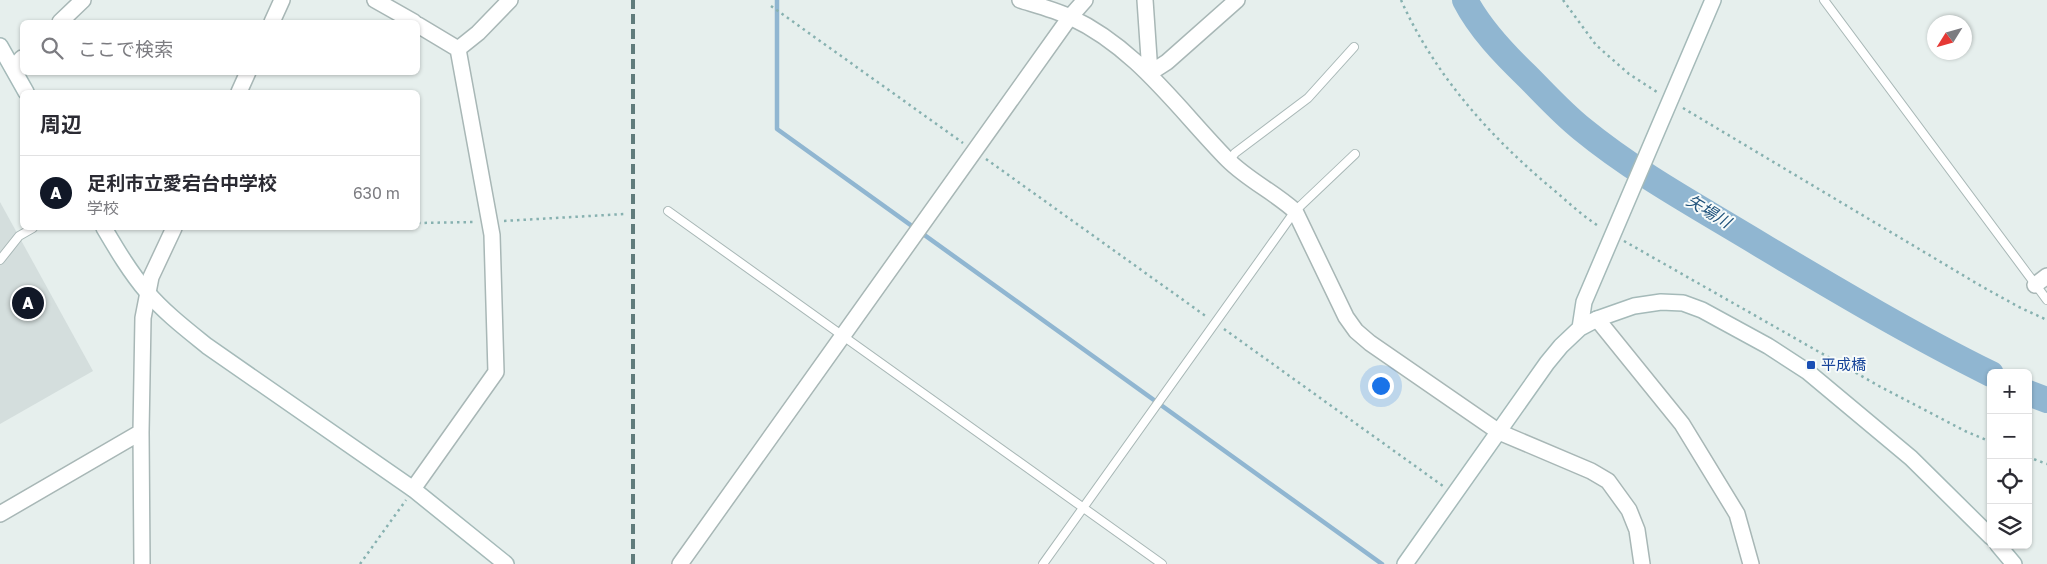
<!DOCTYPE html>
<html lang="ja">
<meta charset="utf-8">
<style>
body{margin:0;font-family:"Golos Text","Noto Sans JP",sans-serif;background:#f2f2f3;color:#2b2b33}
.controls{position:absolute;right:15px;bottom:15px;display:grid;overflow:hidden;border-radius:8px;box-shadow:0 1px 4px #0004}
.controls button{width:45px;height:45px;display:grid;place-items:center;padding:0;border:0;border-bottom:1px solid #e1e1e2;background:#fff;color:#2b2b33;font:25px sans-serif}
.compass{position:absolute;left:1927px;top:15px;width:45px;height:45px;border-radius:50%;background:#fff;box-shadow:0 1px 4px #0004;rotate:233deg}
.you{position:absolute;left:1380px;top:385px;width:18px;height:18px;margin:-12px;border:4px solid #fff;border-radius:50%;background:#1a73e8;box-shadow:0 0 0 8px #1a73e833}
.badge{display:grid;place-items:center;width:32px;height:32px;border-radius:50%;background:#111827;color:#fff;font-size:16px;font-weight:700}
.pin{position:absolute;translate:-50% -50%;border:2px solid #fff;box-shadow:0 1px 5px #0006}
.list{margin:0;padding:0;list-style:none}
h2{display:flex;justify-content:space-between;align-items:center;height:65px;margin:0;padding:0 20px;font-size:21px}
h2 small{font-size:16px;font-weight:400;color:#7c7c81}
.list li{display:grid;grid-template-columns:32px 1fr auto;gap:15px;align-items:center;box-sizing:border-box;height:75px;padding:0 20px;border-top:1px solid #e1e1e2}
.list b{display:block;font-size:19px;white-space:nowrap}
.list p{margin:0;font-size:16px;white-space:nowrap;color:#7c7c81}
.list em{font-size:16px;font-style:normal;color:#7c7c81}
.icon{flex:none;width:28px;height:28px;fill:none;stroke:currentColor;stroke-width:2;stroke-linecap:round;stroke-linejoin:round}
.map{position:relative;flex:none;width:2047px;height:564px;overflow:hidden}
.search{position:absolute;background:#fff;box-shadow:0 1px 4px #0004;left:20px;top:20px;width:400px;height:55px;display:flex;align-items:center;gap:12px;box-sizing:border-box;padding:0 18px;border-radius:8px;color:#7c7c81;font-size:19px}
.panel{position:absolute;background:#fff;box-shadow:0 1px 4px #0004;left:20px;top:90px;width:400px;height:140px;border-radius:8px}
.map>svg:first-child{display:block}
.built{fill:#d4dedd}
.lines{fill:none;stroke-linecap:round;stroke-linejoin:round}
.stream{stroke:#90b6d1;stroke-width:4.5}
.river{stroke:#90b6d1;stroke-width:26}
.lane-casing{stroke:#a8b7b6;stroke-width:10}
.street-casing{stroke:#a8b7b6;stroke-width:18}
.secondary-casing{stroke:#a5bab9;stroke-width:18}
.path{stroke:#87b1b0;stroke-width:2.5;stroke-dasharray:2.5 4;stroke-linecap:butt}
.lane{stroke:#fff;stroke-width:8}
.street{stroke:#fff;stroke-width:15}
.secondary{stroke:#fff;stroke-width:15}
.rail{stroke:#607c7c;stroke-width:4;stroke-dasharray:10 5;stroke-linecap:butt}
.transit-dot{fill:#1a4fb4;stroke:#f7fbfa;stroke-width:2}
.labels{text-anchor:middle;stroke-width:4;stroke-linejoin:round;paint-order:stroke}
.transit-label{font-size:15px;fill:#164399;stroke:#f7fbfa;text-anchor:start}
.water-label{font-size:16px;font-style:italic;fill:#20537c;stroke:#f7fbfa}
</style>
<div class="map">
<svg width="2047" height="564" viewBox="0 0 2047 564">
<rect width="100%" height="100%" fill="#e6efed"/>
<!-- built -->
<path class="built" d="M0,202L93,371L0,424Z"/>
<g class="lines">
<!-- stream -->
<path class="stream" d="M777,0V129L1382,564"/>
<!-- river -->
<path class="river" d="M1465,0C1480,29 1504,54 1527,76C1545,94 1562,113 1582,129C1638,175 1704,210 1766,248C1840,292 1914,336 1991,374
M2028,393L2047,400"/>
<defs>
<path id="lane" d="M1824,0L2047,300
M1229,161L1235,153L1308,98L1354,47
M668,211L1162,564
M0,260L19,236L33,228
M1043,564L1295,211L1355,154"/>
<path id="street" d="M375,0L414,22
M1020,0C1036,5 1055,10 1070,17C1137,48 1178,109 1228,160C1248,180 1274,192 1295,211L1346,317L1356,331L1370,343L1499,432L1591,471L1608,481L1629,510L1637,530L1642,564
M1145,0L1150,73
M60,22L83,0
M272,22L282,0
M418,25L458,49L478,33L510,0
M13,68L22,58
M1150,73L1167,62L1237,0
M239,92L248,72
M2035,285L2047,276
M1597,319L1682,424L1737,514L1751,564
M413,489L496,372L492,235L458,49
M0,514L141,432
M142,564L141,432L143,318L151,277L174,228
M680,564L1070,17L1085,0"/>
<path id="secondary" d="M0,46L26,92
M104,228C117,250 130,272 147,292C164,312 186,329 207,346L413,489L506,564
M1580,328L1584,302L1713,0
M1998,545L2014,564
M1405,564L1547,363L1561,346L1580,328L1597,319L1634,306L1661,302L1683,303L1702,310L1768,346L1808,372L1911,458L1991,537"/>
</defs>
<!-- lane casing -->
<use href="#lane" class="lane-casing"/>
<!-- street casing -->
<use href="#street" class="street-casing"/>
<!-- secondary casing -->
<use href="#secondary" class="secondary-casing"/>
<!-- path -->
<path class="path" d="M1401,0C1435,76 1492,139 1555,191C1570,204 1584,217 1600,227
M1563,0L1596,45L1629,74L1657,92
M771,6L963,143
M1683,108L1981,286L2019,307L2047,320
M986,159L1207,317
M504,221L624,214
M418,223L476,222
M1624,241L1879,386L1965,431L1991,442
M1224,329L1443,486
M2028,457L2047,464
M360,564L406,500"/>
<!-- lane -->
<use href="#lane" class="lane"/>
<!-- street -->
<use href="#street" class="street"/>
<!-- secondary -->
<use href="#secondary" class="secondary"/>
<!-- rail -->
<path class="rail" d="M633,564V0"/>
</g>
<!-- markers -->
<rect class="transit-dot" x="1806" y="360" width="10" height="10" rx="2.5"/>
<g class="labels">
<!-- transit labels -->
<g class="transit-label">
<text x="1821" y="370">平成橋</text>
</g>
<!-- water labels -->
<g class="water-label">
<text transform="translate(1709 211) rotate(31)" y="6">矢場川</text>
</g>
</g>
</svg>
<div class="controls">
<button>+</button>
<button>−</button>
<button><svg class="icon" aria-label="locate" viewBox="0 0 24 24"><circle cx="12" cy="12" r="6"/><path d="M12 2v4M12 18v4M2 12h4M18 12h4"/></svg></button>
<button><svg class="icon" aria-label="layers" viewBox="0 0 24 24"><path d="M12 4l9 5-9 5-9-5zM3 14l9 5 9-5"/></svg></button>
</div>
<svg class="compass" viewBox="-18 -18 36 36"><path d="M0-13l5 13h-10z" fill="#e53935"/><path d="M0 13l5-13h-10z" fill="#7c7c81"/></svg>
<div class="you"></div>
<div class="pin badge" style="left:28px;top:303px">A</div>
<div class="search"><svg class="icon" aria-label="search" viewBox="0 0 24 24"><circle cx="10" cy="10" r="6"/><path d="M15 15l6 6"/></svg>ここで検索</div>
<section class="panel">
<h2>周辺<small></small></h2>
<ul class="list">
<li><span class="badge">A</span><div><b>足利市立愛宕台中学校</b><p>学校</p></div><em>630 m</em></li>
</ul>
</section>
</div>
